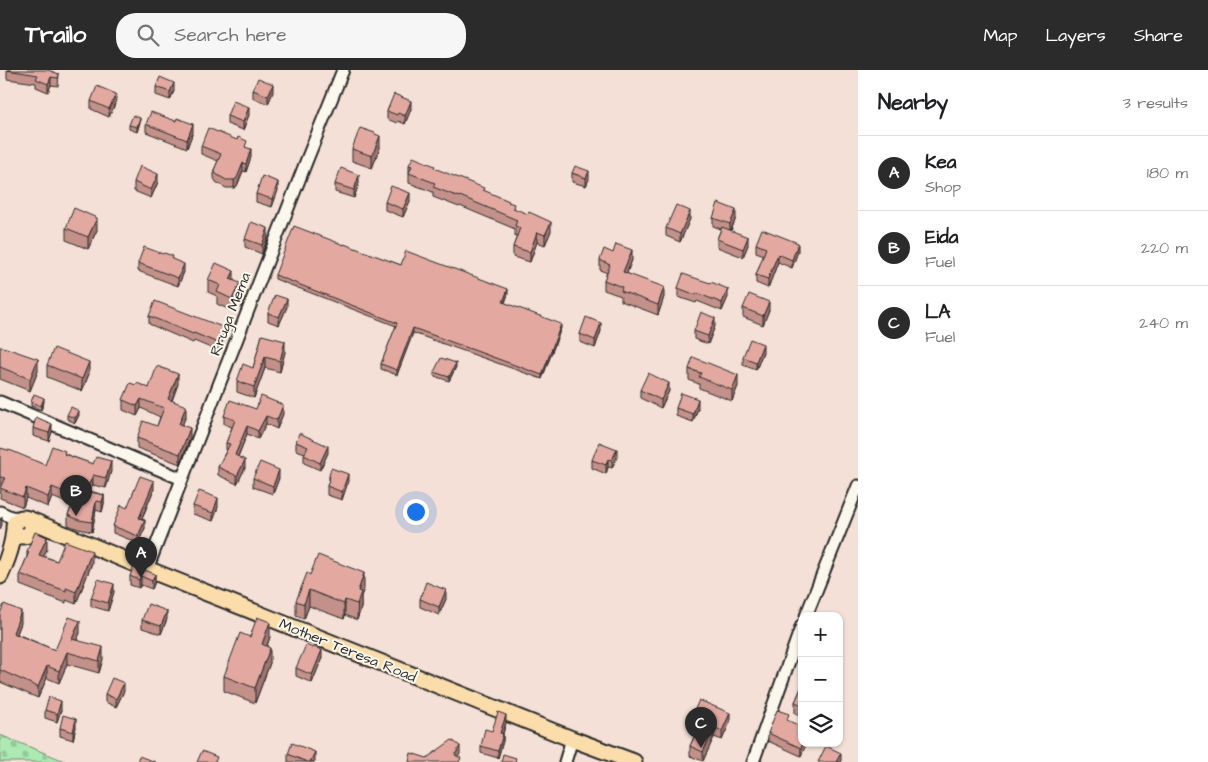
<!DOCTYPE html>
<meta charset="utf-8">
<style>
body{margin:0;font-family:"Architects Daughter",sans-serif;background:#f6f6f6;color:#202124}
.controls{position:absolute;right:15px;bottom:15px;display:grid;overflow:hidden;border-radius:10px;box-shadow:0 1px 4px #0004}
.controls button{width:45px;height:45px;display:grid;place-items:center;padding:0;border:0;border-bottom:1px solid #e0e0e0;background:#fff;color:#202124;font:25px sans-serif}
.you{position:absolute;left:415px;top:441px;width:18px;height:18px;margin:-12px;border:4px solid #fff;border-radius:50%;background:#1a73e8;box-shadow:0 0 0 8px #1a73e833}
.badge{display:grid;place-items:center;width:32px;height:32px;border-radius:50%;background:#2b2b2b;color:#fff;font-size:16px;font-weight:700}
.pin{position:absolute;translate:-50% -41px;filter:drop-shadow(0 1px 2px #0008)}
.pin::after{content:'';position:absolute;top:26px;width:18px;height:15px;background:inherit;clip-path:polygon(0 0,100% 0,50% 100%)}
.list{margin:0;padding:0;list-style:none}
h2{display:flex;justify-content:space-between;align-items:center;height:65px;margin:0;padding:0 20px;font-size:21px}
h2 small{font-size:16px;font-weight:400;color:#757577}
.list li{display:grid;grid-template-columns:32px 1fr auto;gap:15px;align-items:center;box-sizing:border-box;height:75px;padding:0 20px;border-top:1px solid #e0e0e0}
.list b{display:block;font-size:19px;white-space:nowrap}
.list p{margin:0;font-size:16px;white-space:nowrap;color:#757577}
.list em{font-size:16px;font-style:normal;color:#757577}
.icon{flex:none;width:28px;height:28px;fill:none;stroke:currentColor;stroke-width:2;stroke-linecap:round;stroke-linejoin:round}
.map{position:relative;flex:none;width:858px;height:692px;overflow:hidden}
header{display:flex;align-items:center;gap:30px;box-sizing:border-box;height:70px;padding:0 25px;background:#2b2b2b;color:#fff}
header strong{font-size:24px}
nav{display:flex;gap:28px;margin-inline-start:auto;font-size:18px}
.search{width:350px;height:45px;background:#f6f6f6;display:flex;align-items:center;gap:12px;box-sizing:border-box;padding:0 18px;border-radius:20px;color:#757577;font-size:19px}
main{display:flex}
aside{flex:1;background:#fff}
.map>svg:first-child{display:block}
.cemetery{fill:url(#cemetery-stones);stroke:#6c8a6e}
.lines{fill:none;stroke-linecap:round;stroke-linejoin:round}
.minor-casing{stroke:#2b2b2b;stroke-width:15}
.major-casing{stroke:#2b2b2b;stroke-width:19}
.minor{stroke:#fbf7ec;stroke-width:11}
.major{stroke:#fbddab;stroke-width:15}
.wall{fill:#c3918a;stroke:#2b2b2b}
.shaded-wall{fill:#9f7671;stroke:#2b2b2b}
.building{fill:#e3a9a1;stroke:#2b2b2b}
.labels{text-anchor:middle;stroke-width:4;stroke-linejoin:round;paint-order:stroke}
.street-label{font-size:15px;fill:#2b2b2b;stroke:#fbf7ec}
</style>
<header>
<strong>Trailo</strong>
<div class="search"><svg class="icon" aria-label="search" viewBox="0 0 24 24"><circle cx="10" cy="10" r="6"/><path d="M15 15l6 6"/></svg>Search here</div>
<nav><a>Map</a><a>Layers</a><a>Share</a></nav>
</header>
<main>
<div class="map">
<svg width="858" height="692" viewBox="0 0 858 692">
<defs>
<pattern id="cemetery-stones" width="16" height="16" patternUnits="userSpaceOnUse" patternTransform="scale(1.25)"><rect width="16" height="16" fill="#aceab2"/><path d="M2 7V4a2 2 0 0 1 4 0v3zM10 15v-3a2 2 0 0 1 4 0v3z" fill="#94c999"/></pattern>
</defs>
<rect width="100%" height="100%" fill="#f4e0d6"/>
<filter id="ink" filterUnits="userSpaceOnUse"><feTurbulence type="fractalNoise" baseFrequency=".02" numOctaves="2"/><feDisplacementMap in="SourceGraphic" scale="10" xChannelSelector="R" yChannelSelector="G"/><feConvolveMatrix kernelMatrix="1 2 1 2 8 2 1 2 1" color-interpolation-filters="sRGB"/></filter>
<g filter="url(#ink)">
<!-- cemetery -->
<path class="cemetery" d="M0,665L67,692H0Z"/>
<g class="lines">
<defs>
<path id="minor" d="M0,332L182,409
M0,442L11,447L22,448
M147,499L306,92L343,0
M806,546L858,416
M565,692L572,669
M753,692L802,555"/>
<path id="major" d="M14 457a9 9 0 1 1 18 0a9 9 0 1 1-18 0Z
M28,449L147,499L572,669L634,692
M0,506C7,491 13,476 14,459"/>
</defs>
<!-- minor casing -->
<use href="#minor" class="minor-casing"/>
<!-- major casing -->
<use href="#major" class="major-casing"/>
<!-- minor -->
<use href="#minor" class="minor"/>
<!-- major -->
<use href="#major" class="major"/>
</g>
<!-- wall -->
<path class="wall" d="M7,0L59,4L58,16L51,15L48,22L36,17V13L7,9Z
M156,17L174,21L170,30L156,25Z
M253,20L273,22L268,34L253,28Z
M91,31L116,32L109,47L91,39Z
M411,39L405,54L398,51L397,53L387,49V41Z
M249,45L243,60L227,54V46Z
M176,51L193,62L187,78L146,62V54Z
M140,52L137,62L129,59V55Z
M375,64L380,78L372,98L352,91V79Z
M201,76L247,78L251,87L246,102L243,101L237,116L234,118H226L216,112L214,108V100L218,91L201,84Z
M409,95L435,99L509,132L514,139L551,161L545,175L537,172L530,192L513,187V177L517,166H515V159L460,136L459,137L433,127V122L409,113Z
M572,103L589,109L586,116L572,112Z
M134,112H158L151,128L134,121Z
M359,113L354,128L335,122V114Z
M278,120L272,137L256,132V124Z
M410,131L403,147L385,140V132Z
M713,148H736L731,161L748,175L743,187L717,177V169L721,159L713,156Z
M690,149L680,172L666,166V158Z
M66,158L97,160L88,179L66,170Z
M268,166L262,184L245,177V169Z
M756,174L798,181L792,198L778,192L768,218L756,213V205L764,185L756,182Z
M344,175L401,195L508,224L505,233L561,258L542,309L413,263L397,305L381,299V294L396,256L275,209V205Z
M600,190H632L627,203L664,227L658,245L621,231V226L604,220V210L607,203L600,200Z
M138,193L184,202L178,216L138,201Z
M208,210H234L240,225L232,241L217,234V226L208,222Z
M678,218L728,227L722,241L697,231L696,233L678,227Z
M287,237L279,255L268,251V243Z
M743,238L769,240L763,255L743,247Z
M149,246L225,266L218,281L194,271L193,273L149,254Z
M715,256L708,274L694,269V261Z
M601,261L595,278L580,272V264Z
M262,265L285,282L280,302L265,298L254,328L237,322V311L253,298Z
M0,277L38,301L30,321L0,309Z
M763,282L756,300L743,295V287Z
M47,295L89,304L82,321L47,307Z
M456,297L449,311L434,306V302Z
M689,299L738,316L732,331L699,318V314L689,310Z
M178,314L172,331L186,346L182,355L190,368L180,394L137,378V368L157,356L160,347L141,338L137,346L123,340V330L136,315L149,318Z
M640,320L669,321L661,338L640,328Z
M31,332H44L41,340L31,336Z
M676,338H698L693,352L676,346Z
M283,344L277,359L266,354L258,369L247,364L238,387L245,398L237,414L218,405V397L226,381V373L232,357L224,354V346Z
M67,345H79L75,353L67,349Z
M33,358L52,362L49,371L33,366Z
M296,372L328,383L320,400L304,393V385L305,383L296,380Z
M0,378L45,395L65,384L111,401L106,418L93,415L90,421L104,425V434L102,442L96,440L92,462L79,459L68,455V445L72,435L52,427L48,437L26,428L23,437L0,428L1,417L0,416Z
M617,387L612,398L608,397L606,404L592,398V390Z
M329,406L348,412L342,430L327,425V416L329,411Z
M253,408H279L273,424L253,417Z
M154,419L142,449L145,458L138,473L113,463V456L127,438Z
M193,436L218,437L213,451L193,444Z
M47,479L43,486L57,491L92,493L76,534L66,530V533L20,515V504L27,487V481Z
M155,504V512L152,519L141,515L139,518L130,515V506Z
M310,505L364,519L361,526V538L357,550L345,545L344,549L309,536L304,549L296,546V531Z
M114,522L108,541L91,536V528Z
M420,529H446L439,545L420,537Z
M0,544L21,553L17,564L55,580L80,563L77,570L103,589L99,603L67,594L59,613L47,608L38,628L0,612Z
M167,549L161,564L142,558V550Z
M250,567H270L267,576L270,593L255,633L224,621V606Z
M313,578L322,588L312,613L296,606V598Z
M802,616V646L795,643V632Z
M124,621L116,637L105,632V624Z
M45,640H61L57,652L45,648Z
M691,648L730,652L722,670L714,667L703,691L690,686V676L697,660L691,658Z
M506,653L503,664V671L498,688L481,683V676L492,661Z
M76,657L73,670L60,666V658Z
M802,657L801,686L768,671V663Z
M288,684L315,691L314,692H288Z"/>
<!-- shaded-wall -->
<path class="shaded-wall" d="M51,7V15L48,22V14Z
M174,13V21L170,30V22Z
M273,14V22L268,34V26Z
M116,24V32L109,47V39Z
M411,31V39L405,54V46Z
M249,37V45L243,60V52Z
M140,48V52L137,62V57Z
M193,54V62L187,78V70Z
M380,66V78L372,98V86Z
M251,79V87L246,102V94Z
M243,93V101L237,116L234,118V110Z
M589,101V109L586,116V108Z
M158,104V112L151,128V120Z
M359,105V113L354,128V120Z
M278,112V120L272,137V129Z
M410,123V131L403,147V139Z
M736,140V148L730,162V154Z
M690,141V149L680,172V164Z
M97,148V160L88,179V167Z
M551,152V161L545,175V165Z
M268,158V166L262,184V175Z
M537,162V172L530,192V182Z
M748,167V175L743,187V179Z
M798,173V181L792,198V190Z
M632,180V190L623,212V202Z
M778,184V192L768,218V209Z
M184,194V202L178,216V208Z
M234,201V213L230,209Z
M240,213V225L232,241V229Z
M664,217V227L658,245V235Z
M508,219V224L503,237V232Z
M728,219V227L722,241V233Z
M287,229V237L279,255V247Z
M769,232V240L763,255V246Z
M715,248V256L708,274V266Z
M601,253V261L595,278V270Z
M561,254V258L542,309V305Z
M225,258V266L218,281V273Z
M413,258V263L397,305V300Z
M285,271V282L280,302V291Z
M763,274V282L756,300V292Z
M265,287V298L254,328V317Z
M38,289V301L30,321V309Z
M89,292V304L82,321V309Z
M456,293V297L449,311V307Z
M178,304V314L168,339V329Z
M738,305V316L732,331V320Z
M669,313V321L661,338V330Z
M44,328V332L41,340V336Z
M141,329V338L137,346V336Z
M698,329V338L693,352V344Z
M283,335V344L277,359V350Z
M186,336V346L179,363V354Z
M79,341V345L75,353V348Z
M266,346V354L258,369V361Z
M52,354V362L49,371V363Z
M247,356V364L235,394V385Z
M190,358V368L180,394V384Z
M328,376V383L320,400V393Z
M617,379V387L612,398V390Z
M608,389V397L606,404V395Z
M245,390V398L237,414V406Z
M111,391V401L106,418V408Z
M279,400V408L273,424V416Z
M348,404V412L342,430V422Z
M93,405V415L86,430V421Z
M154,411V419L139,455V448Z
M52,417V427L48,437V427Z
M26,418V428L23,437V427Z
M104,425V434L102,442V432Z
M218,428V437L213,451V443Z
M96,431V440L92,462V452Z
M2,447V455L0,460V451Z
M145,450V458L138,473V466Z
M47,467V479L39,496V485Z
M92,481V493L76,534V522Z
M364,503V519L361,526V538L357,550L358,521Z
M155,504V512L152,519V511Z
M141,506V515L139,518V510Z
M114,514V522L108,541V533Z
M309,520V536L304,549V534Z
M446,520V529L439,545V537Z
M345,530V545L344,549V534Z
M21,541V553L13,574V563Z
M167,541V549L161,564V556Z
M80,551V563L72,581V569Z
M270,552V567L262,590V574Z
M103,577V589L99,603V591Z
M270,578V593L255,633V618Z
M322,580V588L312,613V605Z
M67,582V594L59,613V601Z
M47,596V608L38,628V617Z
M124,613V621L116,637V629Z
M61,631V640L57,652V644Z
M730,643V652L722,670V661Z
M506,645V653L500,671V663Z
M76,649V657L73,670V662Z
M714,657V667L703,691V682Z
M503,664V671L498,688V681Z
M803,673H807L801,686V678Z
M460,676V684L455,692V685Z
M315,682V691L314,692H310Z
M841,683V691L840,692H836Z"/>
<!-- building -->
<path class="building" d="M7,0H48L59,4L58,8L51,7L48,14L36,9L38,5Z
M160,7L174,13L170,22L156,17Z
M258,8L273,14L268,26L253,20Z
M97,16L116,24L109,39L91,31Z
M394,24L411,31L405,46L398,43L397,45L387,41Z
M233,31L249,37L243,52L227,46Z
M151,42L176,51L177,48L193,54L187,70L146,54Z
M133,45L140,48L137,57L129,55Z
M208,58L237,70L238,67L247,71L245,77L251,79L246,94L243,93L237,108L234,110H226L216,104L214,100L221,84L201,76Z
M360,58L375,63V64L380,66L372,86L352,79Z
M413,87L435,96L434,98L484,118L483,120L509,131L508,132L514,134L513,138L528,144L529,142L551,152L545,165L537,162L530,182L513,177L520,158L515,156L517,150L460,126L459,127L433,117L435,113L409,103L412,96L409,95Z
M140,96L158,104L151,120L134,112Z
M575,96L589,101L586,108L572,103Z
M341,98L359,105L354,120L335,114Z
M262,106L278,112L272,129L256,124Z
M391,116L410,123L403,139L385,132Z
M718,133L736,140L730,154L713,148Z
M676,135L690,141L680,164L666,158Z
M74,138L97,148L88,167L66,158Z
M251,152L268,158L262,175L245,169Z
M294,156L344,175V174L401,195L406,181L508,219L503,232L561,254L542,305L413,258L397,300L381,294L397,253L275,205Z
M722,157L748,167L743,179L717,169Z
M762,159L798,173L792,190L778,184L768,209L756,205L766,178L756,174Z
M616,174L632,180L623,202L664,217L658,235L621,221L622,217L604,210L610,195L600,190L604,179L613,183Z
M144,177L163,184L164,183L173,186L172,189L184,194L178,208L138,193Z
M216,193L234,201L230,209L240,213L232,229L217,222L220,215L208,210Z
M683,204L710,213L711,212L728,219L722,233L697,223L696,225L678,218Z
M749,224L769,232L763,246L743,238Z
M275,225L287,229L279,247L268,243Z
M155,231L225,258L218,273L194,263L193,264L149,246Z
M701,242L715,248L708,266L694,261Z
M586,247L601,253L595,270L580,264Z
M262,265L285,271L280,291L265,287L254,317L237,311L243,294L253,298Z
M750,269L763,274L756,292L743,287Z
M0,277H3L38,289L30,309L0,297Z
M54,278L89,292L82,309L47,295Z
M693,287L738,305L732,320L699,307L701,303L689,299Z
M441,288L456,293L449,307L434,302Z
M157,296L178,304L168,329L186,336L179,354L190,358L180,384L137,368L143,351L157,356L164,338L141,329L137,336L123,330L130,313L136,315L137,313L149,318Z
M648,303L669,313L661,330L640,320Z
M681,323L698,329L693,344L676,338Z
M34,324L44,328L41,336L31,332Z
M261,326L283,335L277,350L266,346L258,361L247,356L235,385L245,390L237,406L218,397L230,374L226,373L235,350L224,346L230,330L256,339Z
M71,337L79,341L75,348L67,345Z
M36,347L52,354L49,363L33,358Z
M299,363L328,376L320,393L304,385L308,377L296,372Z
M599,372L617,379L612,390L608,389L606,395L592,390Z
M52,376L65,381L64,384L93,394L96,387L111,391L106,408L93,405L86,421L104,425L102,432L96,431L92,452L79,450L68,445L76,427L52,417L48,427L26,418L23,427L0,418L5,408L0,407V378L12,381L45,395Z
M260,392L279,400L273,416L253,408Z
M331,398L348,404L342,422L327,416L330,407L329,406Z
M140,406L154,411L139,448L145,450L138,466L113,456L121,435L127,438Z
M199,421L218,428L213,443L193,436Z
M35,462L47,467L39,485L57,491L65,471L92,481L76,522L66,518V521L20,504L29,482L27,481Z
M318,485L364,503L358,521L361,522L357,534L345,530L344,534L309,520L304,534L296,531L307,503L310,505Z
M134,496L155,504L152,511L141,506L139,510L130,506Z
M98,509L114,514L108,533L91,528Z
M426,512L446,520L439,537L420,529Z
M4,534L21,541L13,563L55,580L69,547L80,551L72,569L103,577L99,591L67,582L59,601L47,596L38,617L0,600V544Z
M148,534L167,541L161,556L142,550Z
M257,547L270,552L262,574L270,578L255,618L224,606L240,563L250,567Z
M306,575L313,578L314,577L322,580L312,605L296,598Z
M112,608L124,613L116,629L105,624Z
M802,616V635L795,632Z
M49,627L61,631L57,644L45,640Z
M699,630L730,643L722,661L714,657L703,682L690,676L701,652L691,648Z
M777,640L789,644L787,650L802,657V673H803L801,678L768,663Z
M498,642L506,645L500,663L503,664L498,681L481,676L485,659L492,661Z
M63,645L76,649L73,662L60,658Z
M452,670L460,676L455,685L461,688L459,692H409L411,683L427,688Z
M292,673L315,682L310,692H307L288,684Z
M826,676L841,683L836,692H818Z
M202,681L217,687L215,692H197Z
M503,684L516,688L515,692H501Z
M139,686L155,692H137Z"/>
</g>
<g class="labels">
<!-- street labels -->
<g class="street-label">
<text transform="translate(230 244) rotate(-69)" y="5">Rruga Mema</text>
<text transform="translate(348 580) rotate(22)" y="5">Mother Teresa Road</text>
</g>
</g>
</svg>
<div class="controls">
<button>+</button>
<button>−</button>
<button><svg class="icon" aria-label="layers" viewBox="0 0 24 24"><path d="M12 4l9 5-9 5-9-5zM3 14l9 5 9-5"/></svg></button>
</div>
<div class="you"></div>
<div class="pin badge" style="left:141px;top:508px">A</div>
<div class="pin badge" style="left:76px;top:446px">B</div>
<div class="pin badge" style="left:701px;top:678px">C</div>
</div>
<aside>
<h2>Nearby<small>3 results</small></h2>
<ul class="list">
<li><span class="badge">A</span><div><b>Kea</b><p>Shop</p></div><em>180 m</em></li>
<li><span class="badge">B</span><div><b>Eida</b><p>Fuel</p></div><em>220 m</em></li>
<li><span class="badge">C</span><div><b>LA</b><p>Fuel</p></div><em>240 m</em></li>
</ul>
</aside>
</main>
